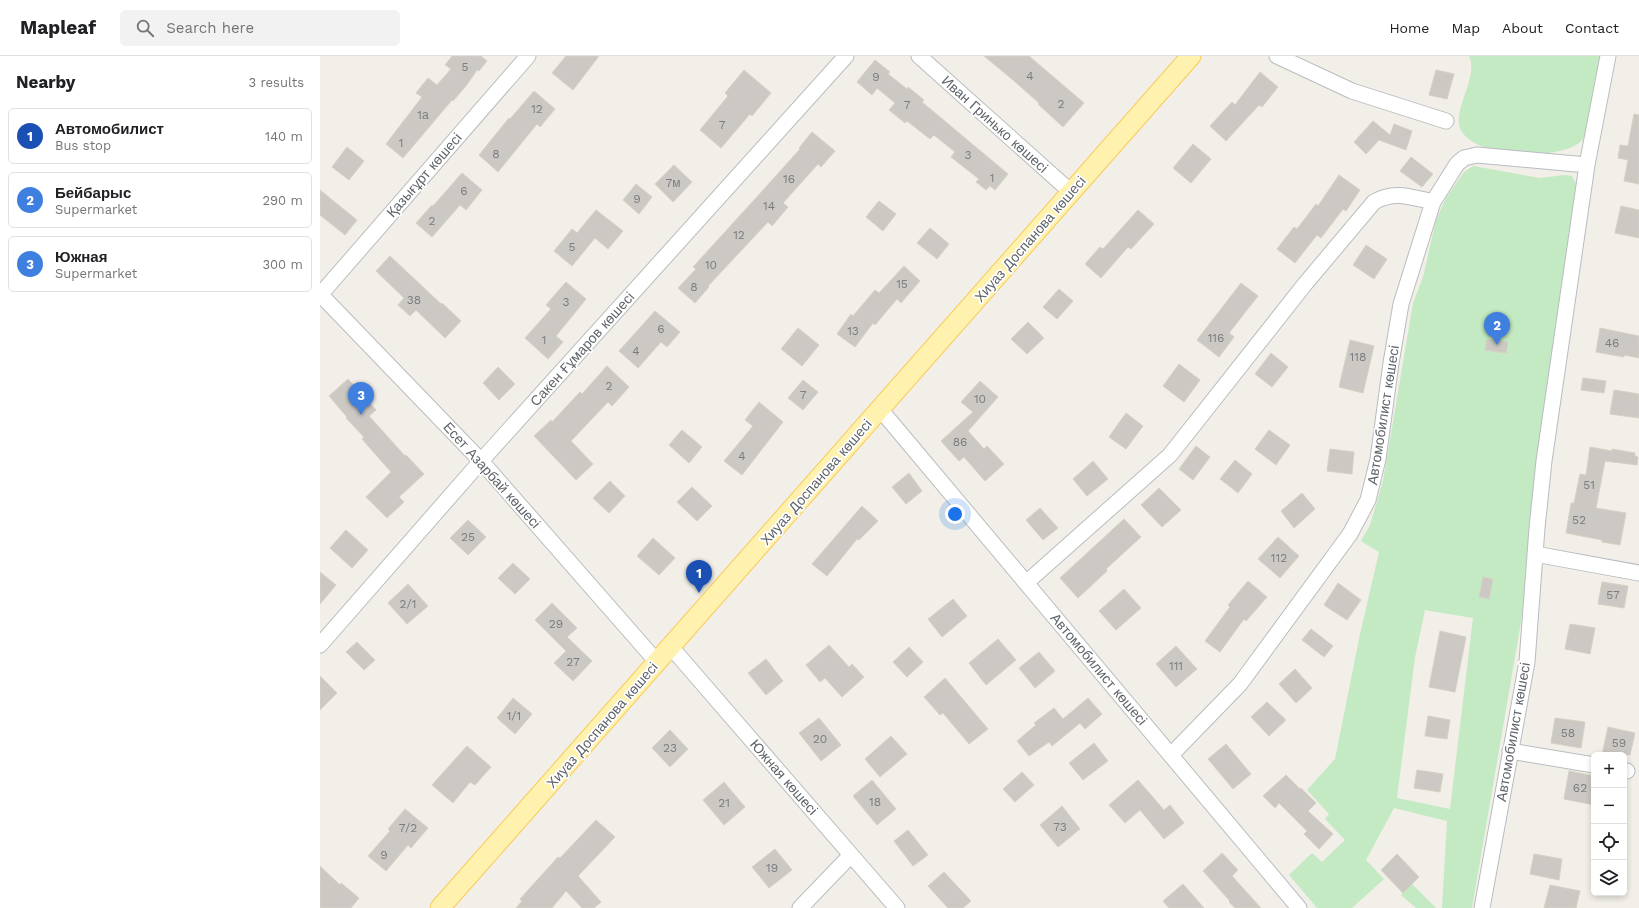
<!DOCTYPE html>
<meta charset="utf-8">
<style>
body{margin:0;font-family:"Work Sans",sans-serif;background:#f2f2f2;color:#202124}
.controls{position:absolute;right:12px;bottom:12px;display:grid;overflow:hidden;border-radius:6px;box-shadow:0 2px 6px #0003}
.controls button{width:36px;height:36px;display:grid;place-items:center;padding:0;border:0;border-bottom:1px solid #e0e0e0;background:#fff;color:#202124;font:20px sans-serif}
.you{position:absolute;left:635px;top:458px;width:14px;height:14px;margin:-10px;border:3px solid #fff;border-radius:50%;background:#1a73e8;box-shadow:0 0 0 6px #1a73e833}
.badge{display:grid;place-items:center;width:26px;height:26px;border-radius:50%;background:#111827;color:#fff;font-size:13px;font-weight:700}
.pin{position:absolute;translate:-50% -33px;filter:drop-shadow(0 1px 2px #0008)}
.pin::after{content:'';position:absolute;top:21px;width:14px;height:12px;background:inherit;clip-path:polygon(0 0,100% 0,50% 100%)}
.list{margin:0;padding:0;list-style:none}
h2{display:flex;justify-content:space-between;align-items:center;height:52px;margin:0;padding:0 16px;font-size:17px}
h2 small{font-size:13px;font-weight:400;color:#757577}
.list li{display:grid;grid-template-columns:26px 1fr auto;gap:12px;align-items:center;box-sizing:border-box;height:56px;margin:0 8px 8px;padding:0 8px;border:1px solid #e0e0e0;border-radius:6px}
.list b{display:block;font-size:15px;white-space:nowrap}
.list p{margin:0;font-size:13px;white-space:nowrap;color:#757577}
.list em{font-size:13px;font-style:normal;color:#757577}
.icon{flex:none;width:22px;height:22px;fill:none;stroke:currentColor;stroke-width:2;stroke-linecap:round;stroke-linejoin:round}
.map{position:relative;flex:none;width:1319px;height:852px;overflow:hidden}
header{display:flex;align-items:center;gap:24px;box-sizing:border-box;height:56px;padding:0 20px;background:#fff;border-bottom:1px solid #e0e0e0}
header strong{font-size:19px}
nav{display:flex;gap:22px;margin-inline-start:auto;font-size:14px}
.search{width:280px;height:36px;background:#f2f2f2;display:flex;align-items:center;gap:10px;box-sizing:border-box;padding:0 14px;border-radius:6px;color:#757577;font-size:15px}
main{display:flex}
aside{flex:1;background:#fff}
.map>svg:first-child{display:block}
.green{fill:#c3eac2;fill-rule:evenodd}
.building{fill:#ccc9c4;stroke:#d6d1c4}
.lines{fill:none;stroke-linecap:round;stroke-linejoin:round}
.minor-casing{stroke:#b9bcc1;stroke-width:17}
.major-casing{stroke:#faca57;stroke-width:21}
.minor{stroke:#fff;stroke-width:15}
.major{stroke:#fff1ae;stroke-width:19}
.labels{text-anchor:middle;stroke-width:3.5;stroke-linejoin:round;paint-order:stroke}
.number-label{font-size:12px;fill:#7a7c7f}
.street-label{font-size:14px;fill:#5e6368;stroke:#fff}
</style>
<header>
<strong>Mapleaf</strong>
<div class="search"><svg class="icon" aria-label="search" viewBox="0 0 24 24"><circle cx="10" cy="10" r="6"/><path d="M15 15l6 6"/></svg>Search here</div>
<nav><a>Home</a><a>Map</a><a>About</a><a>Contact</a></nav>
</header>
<main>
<aside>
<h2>Nearby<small>3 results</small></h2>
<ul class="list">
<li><span class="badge" style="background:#1a4fb4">1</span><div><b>Автомобилист</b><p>Bus stop</p></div><em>140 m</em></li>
<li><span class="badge" style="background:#3f7fe0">2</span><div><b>Бейбарыс</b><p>Supermarket</p></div><em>290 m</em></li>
<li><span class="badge" style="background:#3f7fe0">3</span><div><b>Южная</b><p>Supermarket</p></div><em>300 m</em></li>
</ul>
</aside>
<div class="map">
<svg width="1319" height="852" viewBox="0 0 1319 852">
<rect width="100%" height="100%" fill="#f1efe7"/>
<!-- green -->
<path class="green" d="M1149,0H1280C1277,18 1272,70 1263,83C1252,99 1199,101 1182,97C1168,93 1150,88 1142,76C1129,56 1160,22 1149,0Z
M1153,110L1220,122L1245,119L1252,120L1256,128L1209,489L1202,560L1152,852H1122L1127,765L1074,752L1046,804L1064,823L1032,852H997L969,819L992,797L1002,806L1025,784L1005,763L1009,758L987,734L1015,703L1039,583L1059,496L1041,485L1050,469L1063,425L1093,247L1103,221L1116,164L1126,142L1144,116ZM1105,554L1153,562L1130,753L1077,742L1095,601Z
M1092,828L1116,852H1096L1081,839Z"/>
<!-- building -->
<path class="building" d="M132,0H161L167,5L159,15L157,14L146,30L133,45L132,44L83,102L66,88L102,41L96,37L108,22L117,29L131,13L125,9Z
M246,0H279L253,34L232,17Z
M664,0H709L764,47L743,71L718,48L719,47L693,24Z
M555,4L570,16L568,18L587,33L588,31L604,44L602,46L688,118L675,134L670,130L666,134L656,126L659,123L631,101L635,96L614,79L610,83L587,65L585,67L569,54L575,47L557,32L552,39L537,26Z
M424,14L451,37L432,60L430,58L401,92L380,74L408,40L405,37Z
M1116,14L1134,18L1127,43L1109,39Z
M940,16L958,31L942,51L939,49L906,85L890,70L912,46L915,49Z
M214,35L235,53L220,71L217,68L178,116L159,99L189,62L190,63Z
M1314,58L1319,59V128L1304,125L1308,104L1298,102L1300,89L1308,90Z
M1053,65L1070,79L1074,68L1092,75L1086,94L1059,84L1046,98L1034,86Z
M492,76L515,95L501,111L498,108L463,147L468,151L452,170L448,166L388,230L389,231L375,247L358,232L376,213L373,211L445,132L480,93L479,92Z
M873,88L891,103L871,127L853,112Z
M27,91L44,105L29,124L12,111Z
M1091,101L1113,118L1102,131L1080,115Z
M354,109L372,126L353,146L335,128Z
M142,117L162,134L146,154L140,149L112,181L96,167L112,149L113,150Z
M1019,119L1040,134L1026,155L1023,153L1001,182L997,179L975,207L957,193L974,171L977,173L996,148L998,150Z
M316,128L332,141L319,158L303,144Z
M0,134L37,164L25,179L0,159Z
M559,145L576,158L563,175L546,161Z
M1301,150L1319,154V182L1295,177Z
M276,154L303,175L288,193L275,182L252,210L234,195L252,173L257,177Z
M818,154L834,168L811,193L808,191L781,222L765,208L780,191L783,193Z
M610,172L629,188L617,203L597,187Z
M1046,189L1067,203L1054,223L1033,209Z
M70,200L121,248L122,247L141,265L125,282L96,254L90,260L78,249L84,242L56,215Z
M584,210L600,225L581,247L577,243L555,269L553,267L535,291L517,278L531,258L533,260L555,234L559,237Z
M246,226L266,243L236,280L243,286L228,303L205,282L231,253L226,249Z
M921,227L938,240L909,277L914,281L899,301L877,284Z
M739,233L753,245L737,263L723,251Z
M335,255L360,276L347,291L341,286L318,312L299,295Z
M708,266L724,282L707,298L691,283Z
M478,272L499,289L482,310L461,293Z
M1280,272L1319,280V302L1304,299V301L1276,296Z
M1167,283L1188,286L1186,297L1165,294Z
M1030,284L1054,290L1043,337L1019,331Z
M951,297L968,311L952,331L935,318Z
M859,308L880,324L864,346L843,330Z
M287,310L309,331L292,350L288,346L251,385L273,408L256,424L214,380L231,364L232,366L260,336L262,338Z
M178,311L195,328L179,344L163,327Z
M1263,322L1286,325L1284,337L1261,334Z
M28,323L56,354L49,360L85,400L86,399L104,418L79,441L84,446L67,462L46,441L71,416L42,383L44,381L26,362L27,361L9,340Z
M483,324L498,336L483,354L468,342Z
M660,325L678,341L648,375L664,393L667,390L684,408L665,425L644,401L639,405L621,385L653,356L641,346Z
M1294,334L1319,338V362L1290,358Z
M439,346L463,366L422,419L404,405L433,370L425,364Z
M806,357L823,370L806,393L789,381Z
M362,374L382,391L369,407L349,389Z
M949,374L970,389L956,409L935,393Z
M876,390L890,401L873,424L859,413Z
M1270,391L1292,395V393L1315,397V400L1318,401L1317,409L1285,405L1276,452L1306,457L1300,489L1282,486V484L1246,477L1251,447H1254L1260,418L1266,419Z
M1010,393L1034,396L1032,418L1007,415Z
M915,404L932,418L918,437L900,423Z
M773,405L788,423L767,440L753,423Z
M589,417L602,435L586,448L572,431Z
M290,425L305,440L289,457L273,442Z
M372,431L392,450L377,465L357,446Z
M839,432L861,454L842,471L821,449Z
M982,437L995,453L974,472L961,455Z
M542,450L558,465L539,484L537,483L507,520L492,508Z
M720,452L738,472L723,484L706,464Z
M804,463L821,481L786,513L787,515L758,542L740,522Z
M148,464L166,481L148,499L130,482Z
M26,474L48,494L32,512L10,492Z
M958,481L979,500L960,522L938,503Z
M333,482L355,502L339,519L317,500Z
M193,507L210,523L195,538L178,522Z
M0,516L16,529L0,548Z
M1163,521L1173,523L1169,543L1159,541Z
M928,525L947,541L926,565L924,563L900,596L885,585L910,551L908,549Z
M1282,526L1308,530L1304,552L1278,548Z
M1018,527L1041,544L1027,564L1004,549Z
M88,528L108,550L87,568L68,547Z
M804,533L821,552L796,574L779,555Z
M633,543L647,560L622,581L608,563Z
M232,547L257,572L247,581L272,605L253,625L234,607L246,595L215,564Z
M1250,568L1275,572L1270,598L1245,593Z
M991,573L1013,590L1004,601L982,584Z
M1120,575L1146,581L1135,636L1109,631Z
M678,583L696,604L666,629L649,607Z
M37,586L55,604L44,614L26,596Z
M509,589L529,611L532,608L544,621L522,641L505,622L500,626L486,609Z
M856,590L877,613L856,631L836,608Z
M589,591L603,606L587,621L573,606Z
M719,596L735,615L715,632L699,612Z
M446,603L463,625L446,639L428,617Z
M975,613L992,632L976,647L959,628Z
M0,620L17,637L0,654Z
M625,622L668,673L649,688L623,657L620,659L604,641Z
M193,642L212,658L195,678L177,662Z
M768,642L782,658L765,673L760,667L732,690L729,686L709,700L697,685L716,669L714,667L734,652L743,663Z
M947,646L966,664L949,680L931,661Z
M1108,660L1130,664L1127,683L1105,680Z
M499,662L521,689L501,705L479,677Z
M1235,662L1265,666L1261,692L1231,687Z
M1288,671L1315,677L1310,699H1282Z
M350,674L368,693L350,711L332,692Z
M571,680L587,698L560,721L545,703Z
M774,687L788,705L763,724L749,707Z
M906,688L931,718L913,733L888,703Z
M147,690L171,711L155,729L150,726L133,747L112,729Z
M1097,714L1123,718L1120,736L1094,732Z
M1249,715L1274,720V749L1244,743Z
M702,716L714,729L695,746L683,733Z
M966,719L980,733L981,732L996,747L988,755L1013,778L999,793L984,778L987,775L959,747L955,752L943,740Z
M552,724L576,753L557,769L533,740Z
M818,724L844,754L850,749L864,767L844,783L820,754L805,767L789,749Z
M404,726L425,751L404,769L383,744Z
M742,750L760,773L738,791L720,769Z
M85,753L108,772L91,792L88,789L66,815L48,800L70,775L68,773Z
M276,764L295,781L258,820L281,846L274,852H262L246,835L232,852H196L202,845L200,843L238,801L240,802Z
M588,774L608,799L593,810L574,785Z
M455,793L472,814L449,832L432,811Z
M902,797L918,814L912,820L941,852H915L909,846L910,845L883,815Z
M1077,798L1099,821L1083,837L1061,814Z
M1214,798L1242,803L1239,824L1210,818Z
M0,810L20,829L21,827L39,842L31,852H0Z
M624,816L651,845L643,852H628L608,830Z
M863,828L884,852H849L843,845Z
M1230,829L1260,835L1256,852H1224Z"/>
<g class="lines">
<defs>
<path id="minor" d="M599,0L751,136
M957,0L1032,35L1126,65
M0,238L161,405L337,606
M0,239L208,0
M560,353L979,852
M1215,498L1319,517
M706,527L850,399L985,228L1054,146C1074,134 1091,141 1113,146
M0,589L161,405L526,0
M351,591L577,852
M1190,695L1274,709
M851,699L920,628L1030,478L1048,444L1058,403L1071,307L1081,248L1113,146L1137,108L1144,102L1157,99L1267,109
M1304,715H1307
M480,852L531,799
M1162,852L1207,606L1217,472L1224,405L1267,109L1288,0"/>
<path id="major" d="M120,852L871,0"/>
</defs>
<!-- minor casing -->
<use href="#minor" class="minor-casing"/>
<!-- major casing -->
<use href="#major" class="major-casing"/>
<!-- minor -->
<use href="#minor" class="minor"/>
<!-- major -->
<use href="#major" class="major"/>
</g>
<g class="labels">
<!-- number labels -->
<g class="number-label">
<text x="145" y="15">5</text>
<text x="710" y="24">4</text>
<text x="556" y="25">9</text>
<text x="741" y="52">2</text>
<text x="587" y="53">7</text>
<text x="217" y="57">12</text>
<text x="103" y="63">1а</text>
<text x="402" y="73">7</text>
<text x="81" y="91">1</text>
<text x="176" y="102">8</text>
<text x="648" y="103">3</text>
<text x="672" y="126">1</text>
<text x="469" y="127">16</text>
<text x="353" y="131">7м</text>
<text x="144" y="139">6</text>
<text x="317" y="147">9</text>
<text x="449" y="154">14</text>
<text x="112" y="169">2</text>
<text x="419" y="183">12</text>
<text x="252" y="195">5</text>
<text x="391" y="213">10</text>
<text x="582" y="232">15</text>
<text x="374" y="235">8</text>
<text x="94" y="248">38</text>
<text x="246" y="250">3</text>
<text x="341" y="277">6</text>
<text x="533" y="279">13</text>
<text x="896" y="286">116</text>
<text x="224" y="288">1</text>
<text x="1292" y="291">46</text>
<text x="316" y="299">4</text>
<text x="1038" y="305">118</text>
<text x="289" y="334">2</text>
<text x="483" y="343">7</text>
<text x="660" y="347">10</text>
<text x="640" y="390">86</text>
<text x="422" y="404">4</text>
<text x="1269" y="433">51</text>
<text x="1259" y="468">52</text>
<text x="148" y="485">25</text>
<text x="959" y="506">112</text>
<text x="1293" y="543">57</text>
<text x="88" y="552">2/1</text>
<text x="236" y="572">29</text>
<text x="253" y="610">27</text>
<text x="856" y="614">111</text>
<text x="194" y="664">1/1</text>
<text x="1248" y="681">58</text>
<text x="500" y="687">20</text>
<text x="1299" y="691">59</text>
<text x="350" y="696">23</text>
<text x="1260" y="736">62</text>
<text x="555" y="750">18</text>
<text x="404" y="751">21</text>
<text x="740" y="775">73</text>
<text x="88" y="776">7/2</text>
<text x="64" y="803">9</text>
<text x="452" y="816">19</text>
</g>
<!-- street labels -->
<g class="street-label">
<text transform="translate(675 68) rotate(42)" y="5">Иван Гринько көшесі</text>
<text transform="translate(104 119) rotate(-49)" y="5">Қазығұрт көшесі</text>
<text transform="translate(710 183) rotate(-49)" y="5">Хиуаз Доспанова көшесі</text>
<text transform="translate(262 293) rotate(-48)" y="5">Сакен Ғұмаров көшесі</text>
<text transform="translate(1063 359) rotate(-81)" y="5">Автомобилист көшесі</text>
<text transform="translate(172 419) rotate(48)" y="5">Есет Азарбай көшесі</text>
<text transform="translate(496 426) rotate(-49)" y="5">Хиуаз Доспанова көшесі</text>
<text transform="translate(779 613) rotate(50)" y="5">Автомобилист көшесі</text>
<text transform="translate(282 669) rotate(-49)" y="5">Хиуаз Доспанова көшесі</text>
<text transform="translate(1193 676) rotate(-80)" y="5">Автомобилист көшесі</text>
<text transform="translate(464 721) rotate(49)" y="5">Южная көшесі</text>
</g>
</g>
</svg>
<div class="controls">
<button>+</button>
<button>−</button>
<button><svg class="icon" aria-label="locate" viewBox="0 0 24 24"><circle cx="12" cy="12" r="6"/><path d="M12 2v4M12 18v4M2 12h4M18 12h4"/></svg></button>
<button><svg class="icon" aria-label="layers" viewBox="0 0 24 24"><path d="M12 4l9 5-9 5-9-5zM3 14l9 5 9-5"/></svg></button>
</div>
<div class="you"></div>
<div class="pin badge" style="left:379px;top:537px;background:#1a4fb4">1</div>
<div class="pin badge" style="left:1177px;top:289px;background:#3f7fe0">2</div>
<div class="pin badge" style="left:41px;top:359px;background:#3f7fe0">3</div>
</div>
</main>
